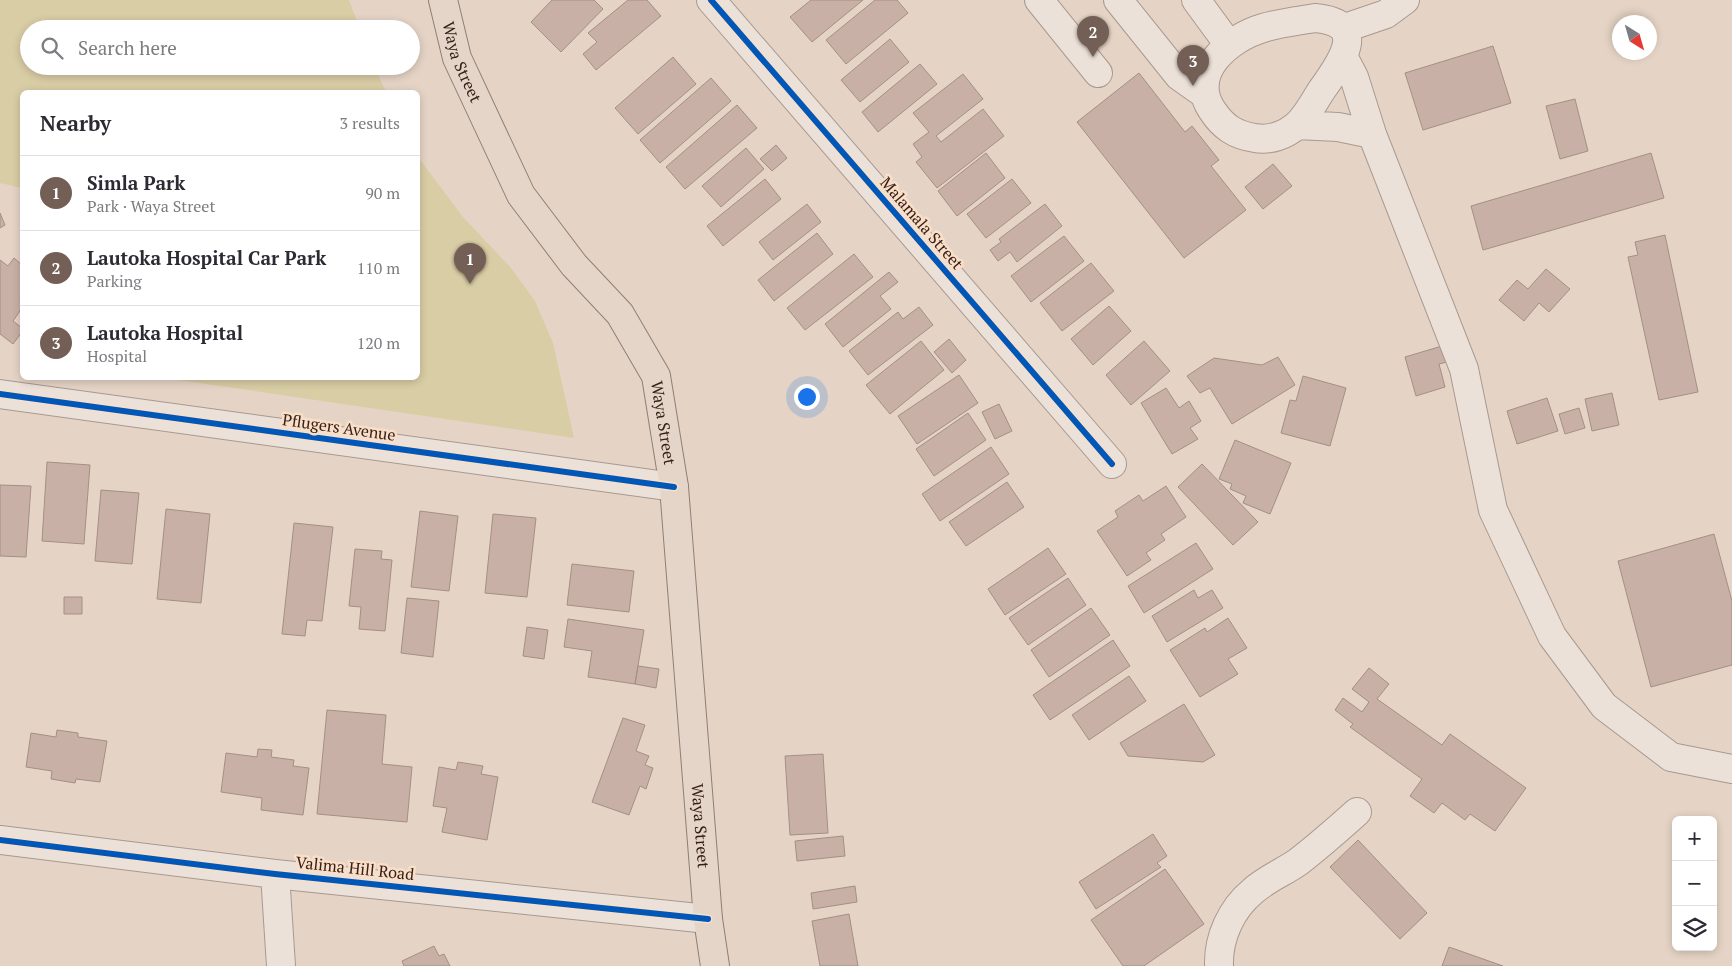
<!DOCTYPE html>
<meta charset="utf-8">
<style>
body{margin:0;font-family:"PT Serif",serif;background:#f7f7f7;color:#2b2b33}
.controls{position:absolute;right:15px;bottom:15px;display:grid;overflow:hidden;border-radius:8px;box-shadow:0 2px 8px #0003}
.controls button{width:45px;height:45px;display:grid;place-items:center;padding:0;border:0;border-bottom:1px solid #e1e1e2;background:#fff;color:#2b2b33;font:25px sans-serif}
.compass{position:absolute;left:1612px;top:15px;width:45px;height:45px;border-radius:50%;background:#fff;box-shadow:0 2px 8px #0003;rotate:143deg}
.you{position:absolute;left:806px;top:396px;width:18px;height:18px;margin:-12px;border:4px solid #fff;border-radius:50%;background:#1a73e8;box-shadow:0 0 0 8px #1a73e833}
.badge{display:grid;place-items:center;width:32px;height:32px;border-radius:50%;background:#735f55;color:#fff;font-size:16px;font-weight:700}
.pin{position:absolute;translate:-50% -41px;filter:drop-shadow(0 1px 2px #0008)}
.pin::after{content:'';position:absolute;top:26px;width:18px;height:15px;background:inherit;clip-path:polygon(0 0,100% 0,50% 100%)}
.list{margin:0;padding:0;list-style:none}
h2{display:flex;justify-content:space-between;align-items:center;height:65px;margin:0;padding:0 20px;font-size:21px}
h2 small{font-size:16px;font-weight:400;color:#7c7c81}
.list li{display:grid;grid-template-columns:32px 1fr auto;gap:15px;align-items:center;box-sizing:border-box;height:75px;padding:0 20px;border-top:1px solid #e1e1e2}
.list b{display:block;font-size:19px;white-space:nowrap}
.list p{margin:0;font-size:16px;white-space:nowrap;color:#7c7c81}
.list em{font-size:16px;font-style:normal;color:#7c7c81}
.icon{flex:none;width:28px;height:28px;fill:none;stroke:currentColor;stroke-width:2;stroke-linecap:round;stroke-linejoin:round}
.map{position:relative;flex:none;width:1732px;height:966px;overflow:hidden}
.search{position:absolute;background:#fff;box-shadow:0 2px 8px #0003;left:20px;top:20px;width:400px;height:55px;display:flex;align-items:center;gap:12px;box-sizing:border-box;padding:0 18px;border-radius:28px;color:#7c7c81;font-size:19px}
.panel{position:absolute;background:#fff;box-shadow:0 2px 8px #0003;left:20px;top:90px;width:400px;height:290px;border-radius:8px}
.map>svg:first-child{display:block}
.green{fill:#d9cda5}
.building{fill:#c8b0a6;stroke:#a48f85}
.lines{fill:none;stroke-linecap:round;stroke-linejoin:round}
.minor-casing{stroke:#a89990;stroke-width:30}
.major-casing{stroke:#8e7f76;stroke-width:30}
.minor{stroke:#ebe1d8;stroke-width:28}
.major{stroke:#e4d5c8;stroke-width:28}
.cycleway-casing{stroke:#f9dfc8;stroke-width:9}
.cycleway{stroke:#0057b8;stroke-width:6}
.labels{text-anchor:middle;stroke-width:5;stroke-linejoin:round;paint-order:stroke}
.street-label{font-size:16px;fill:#362019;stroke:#f9dfc8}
</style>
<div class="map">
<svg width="1732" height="966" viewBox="0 0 1732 966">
<rect width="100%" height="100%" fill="#e5d4c5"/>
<!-- green -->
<path class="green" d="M0,0H349L360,29H29V66H374L386,92H22V188L0,183Z
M418,157L463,217L511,268L535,301L553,343L574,438L165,378H418Z"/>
<!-- building -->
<path class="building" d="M552,0H594L603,9L561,52L531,22Z
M628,0H647L661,16L596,70L583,54L597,42L588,33Z
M811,0H863L812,42L790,17Z
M875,0H897L908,13L846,64L826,40Z
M890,39L909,62L860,102L841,80Z
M1493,46L1511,103L1423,130L1405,73Z
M673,57L696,84L638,134L615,108Z
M920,64L937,84L878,132L862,112Z
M1139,73L1185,132L1192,126L1219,160L1211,166L1246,210L1184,258L1077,122Z
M963,74L983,99L936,136L941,142L983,109L1004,136L937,188L916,162L922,157L913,144L929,132L913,113Z
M711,78L731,101L660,163L640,140Z
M1575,99L1588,151L1560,159L1546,106Z
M737,105L757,128L685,189L666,167Z
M776,145L787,158L772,171L760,159Z
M746,148L764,169L721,207L702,186Z
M986,153L1005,178L957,216L938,191Z
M1651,153L1664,198L1483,250L1471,206Z
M1273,164L1292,186L1263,209L1245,187Z
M765,179L781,199L723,246L707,226Z
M1012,179L1031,203L986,238L967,214Z
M807,204L821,222L773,260L759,242Z
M1045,204L1062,226L1017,262L1010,252L998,261L990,250L1001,242L999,239Z
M0,213L5,225L0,228Z
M817,233L833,254L774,301L758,280Z
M1665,235L1698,392L1659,400L1628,257L1638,255L1635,242Z
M1064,236L1084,261L1031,302L1011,276Z
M854,254L873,277L805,330L787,308Z
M14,258L22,265V294L20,298L22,300V308L13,321L22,328V332L13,344L0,334V260L8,266Z
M1091,263L1114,291L1062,331L1040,303Z
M1546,269L1570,289L1549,312L1539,303L1524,321L1499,300L1517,280L1528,289Z
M889,272L898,282L880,296L891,309L843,347L825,324Z
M1109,306L1131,331L1093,365L1071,339Z
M919,307L933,325L868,375L849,351L898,312L903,319Z
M949,339L966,360L952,373L934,352Z
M921,341L944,370L890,414L866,385Z
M1144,341L1170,371L1131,405L1106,375Z
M1442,346L1447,362L1439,364L1445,387L1416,396L1405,357Z
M1278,357L1295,385L1232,424L1210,388L1200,393L1187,376L1214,358L1262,365Z
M959,375L978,403L917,444L898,416Z
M1303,376L1346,388L1330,446L1281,433L1290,400L1296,401Z
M1166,388L1179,408L1189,401L1201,421L1190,428L1198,439L1172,454L1141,403Z
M1612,393L1619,425L1592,431L1585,399Z
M1547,398L1558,431L1517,444L1507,411Z
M999,404L1012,431L995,439L982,412Z
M1579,408L1585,428L1565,434L1559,414Z
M968,413L986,440L934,476L916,449Z
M1235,440L1291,463L1270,514L1243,503L1246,496L1230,489L1232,484L1219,479Z
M991,447L1009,474L940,521L922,494Z
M47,462L90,465L84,544L42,541Z
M1202,464L1258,522L1233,545L1178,487Z
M1007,482L1024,507L966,546L949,522Z
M0,485L31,486L26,557L0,556Z
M1166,486L1186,517L1161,534L1165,540L1146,553L1151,560L1127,576L1097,531L1118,517L1115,511L1139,495L1143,501Z
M101,490L139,493L132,564L95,561Z
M166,509L210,514L201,603L157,599Z
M420,511L458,516L449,591L411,587Z
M493,514L536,518L527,597L485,593Z
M294,523L333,527L322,621L307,620L305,636L282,634Z
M1714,534L1732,601V665L1651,687L1618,561Z
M1196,543L1213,569L1144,613L1128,586Z
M1048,548L1066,574L1005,615L988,589Z
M355,549L382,551L381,559L392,560L385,631L359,629L361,607L349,606Z
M572,564L634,571L629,612L567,605Z
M1068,578L1086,605L1028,645L1009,618Z
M1194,590L1198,598L1212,590L1223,608L1167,642L1152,616Z
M64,597H82V614H64Z
M407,598L439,601L433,657L401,653Z
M1091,608L1110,635L1049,677L1031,650Z
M1228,618L1247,648L1228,659L1238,674L1200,697L1170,650L1205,628L1207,632Z
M568,619L644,630L635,684L588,677L592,651L564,647Z
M527,627L548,630L544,659L523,656Z
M1113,640L1130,666L1050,720L1033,695Z
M638,666L659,669L656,688L635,684Z
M1369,668L1389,684L1377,699L1442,745L1450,734L1526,788L1495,831L1470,814L1465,820L1442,803L1434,813L1410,796L1422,779L1350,727L1353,724L1335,710L1343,698L1362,712L1369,702L1352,689Z
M1129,676L1146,701L1089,740L1072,715Z
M1184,704L1215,755L1203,762L1128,756L1120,743Z
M327,710L386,715L382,764L412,767L407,822L317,814Z
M623,718L645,725L636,751L649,756L645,765L653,768L646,789L640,786L629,815L592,802Z
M57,730L78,733V737L107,741L100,782L76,779L75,783L51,779L52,771L26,767L31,733L56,737Z
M258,749L272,750L271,757L294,760L293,766L309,768L303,815L261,810L262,798L221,792L226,753L257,757Z
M823,754L828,833L790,835L785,756Z
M458,762L483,766L481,774L498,777L487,840L442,832L447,808L433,806L439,767L456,770Z
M1153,834L1167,856L1157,863L1161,867L1096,909L1079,882Z
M843,836L845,856L797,861L795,841Z
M1358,840L1427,913L1400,939L1330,867Z
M1165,869L1204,924L1144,966H1123L1091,920Z
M855,886L857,902L813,909L811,893Z
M849,914L858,966H820L812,921Z
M434,946L439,956L444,954L450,966H404L402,961Z
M1449,947L1503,966H1442Z"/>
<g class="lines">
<defs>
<path id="minor" d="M711,0L1112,464
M1039,0L1098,73
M1118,0L1179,76L1203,93
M1196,0L1229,45
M1315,18C1371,23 1341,63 1321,91C1314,102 1306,117 1297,125C1286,135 1269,141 1255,138C1235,135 1223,127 1212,110C1187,73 1229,38 1263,28C1280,23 1298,21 1315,18Z
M1345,28L1386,14L1405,0
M1344,58L1354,77L1372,134L1464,369L1493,510L1552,636L1604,706L1671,757L1732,769
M1297,125L1338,127L1372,134
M0,394L674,487
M0,840L275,874L708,919
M275,874L281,966
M1219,966C1218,938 1231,909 1253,891C1266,879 1284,872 1298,862C1319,846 1338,829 1357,812"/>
<g id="major">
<path id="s1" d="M443,0L457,58L521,195L574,265L620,314L656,376L674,487L708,919L715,966"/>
</g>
</defs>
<!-- minor casing -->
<use href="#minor" class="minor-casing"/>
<!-- major casing -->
<use href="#major" class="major-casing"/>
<!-- minor -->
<use href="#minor" class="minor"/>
<!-- major -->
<use href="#major" class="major"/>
<defs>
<path id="cycleway" d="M711,0L1112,464
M0,394L674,487
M0,840L275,874L708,919"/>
</defs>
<!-- cycleway casing -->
<use href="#cycleway" class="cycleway-casing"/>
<!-- cycleway -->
<use href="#cycleway" class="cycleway"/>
</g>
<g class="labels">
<!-- street labels -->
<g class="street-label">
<text dy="6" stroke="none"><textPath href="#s1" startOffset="65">Waya Street</textPath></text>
<text transform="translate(922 223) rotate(49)" y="6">Malamala Street</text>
<text dy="6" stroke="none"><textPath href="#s1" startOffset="485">Waya Street</textPath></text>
<text transform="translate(339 427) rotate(8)" y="6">Pflugers Avenue</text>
<text dy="6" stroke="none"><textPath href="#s1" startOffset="890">Waya Street</textPath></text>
<text transform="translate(355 868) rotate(6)" y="6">Valima Hill Road</text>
</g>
</g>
</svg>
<div class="controls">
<button>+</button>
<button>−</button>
<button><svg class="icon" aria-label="layers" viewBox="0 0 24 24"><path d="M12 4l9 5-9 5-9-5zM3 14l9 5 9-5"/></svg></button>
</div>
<svg class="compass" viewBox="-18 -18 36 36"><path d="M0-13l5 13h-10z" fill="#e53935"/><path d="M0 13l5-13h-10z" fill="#7c7c81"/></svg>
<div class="you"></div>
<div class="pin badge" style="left:470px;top:284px">1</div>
<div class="pin badge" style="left:1093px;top:57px">2</div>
<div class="pin badge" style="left:1193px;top:86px">3</div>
<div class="search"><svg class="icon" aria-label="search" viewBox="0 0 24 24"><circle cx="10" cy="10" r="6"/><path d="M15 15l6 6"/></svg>Search here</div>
<section class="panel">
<h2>Nearby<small>3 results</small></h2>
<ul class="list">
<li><span class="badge">1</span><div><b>Simla Park</b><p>Park · Waya Street</p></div><em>90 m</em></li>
<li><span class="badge">2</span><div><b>Lautoka Hospital Car Park</b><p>Parking</p></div><em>110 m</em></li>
<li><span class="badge">3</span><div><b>Lautoka Hospital</b><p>Hospital</p></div><em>120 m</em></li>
</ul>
</section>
</div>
